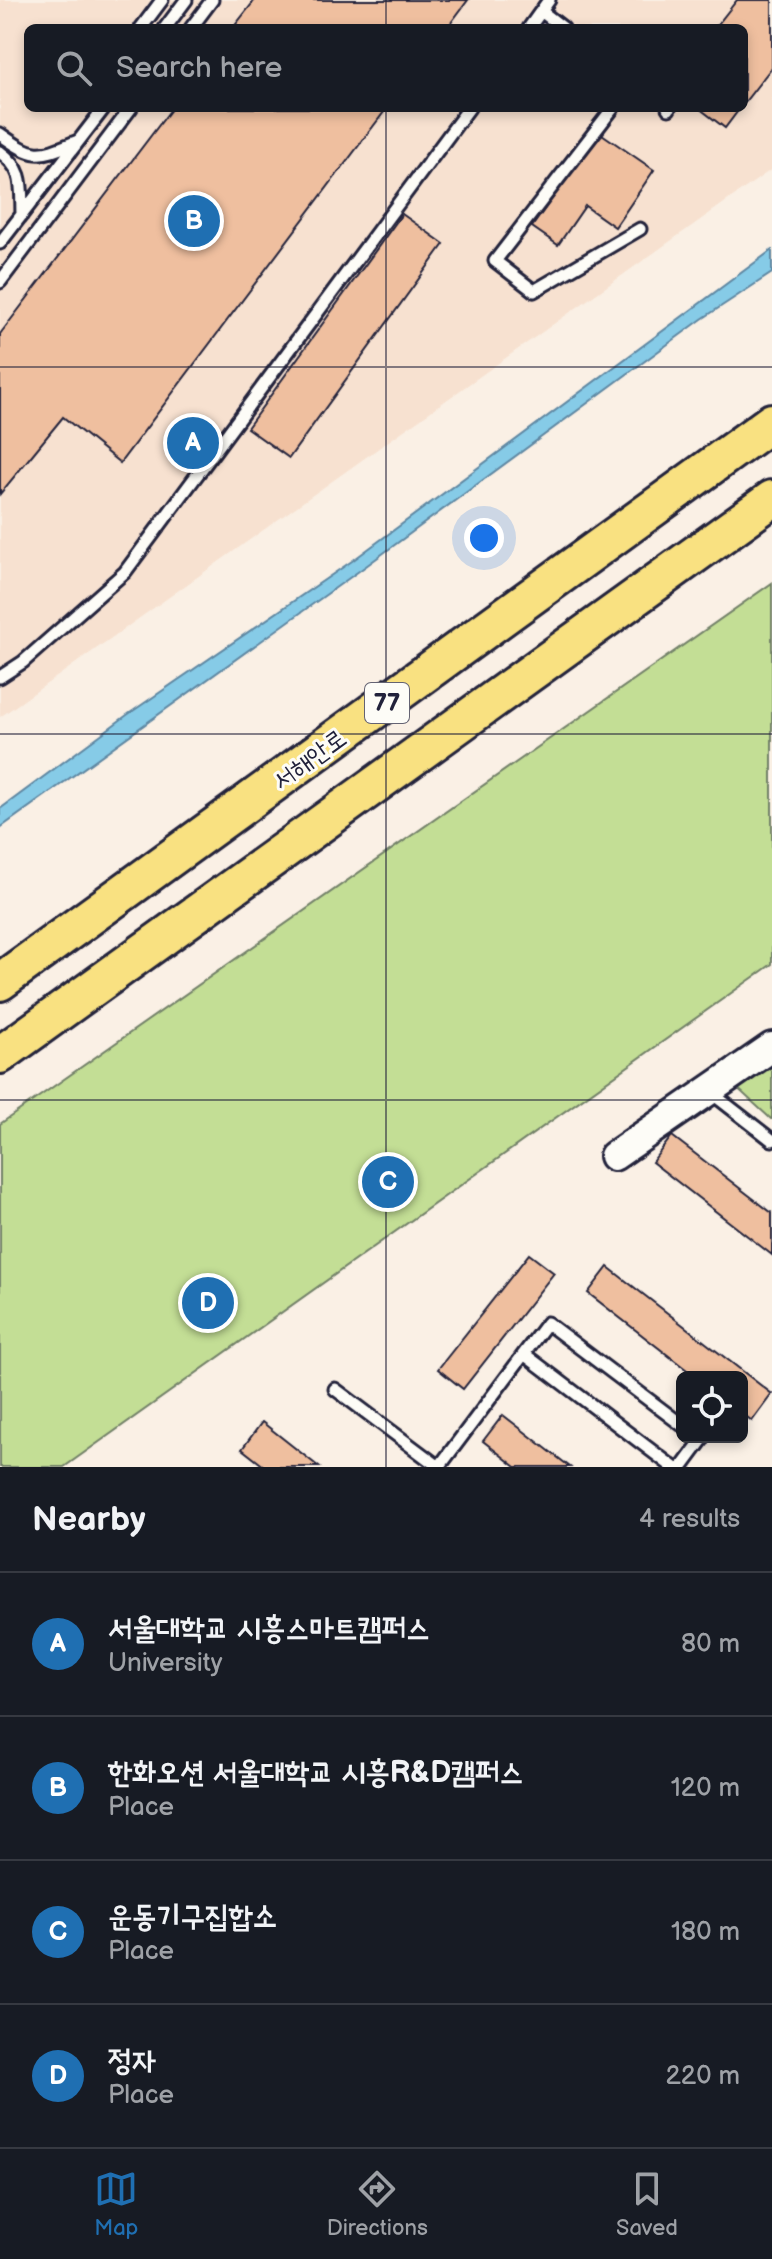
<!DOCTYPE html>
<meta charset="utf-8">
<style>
body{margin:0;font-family:"Balsamiq Sans","Poor Story",sans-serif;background:#242831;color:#f1f3f6}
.controls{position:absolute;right:24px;bottom:24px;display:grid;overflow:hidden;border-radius:12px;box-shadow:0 4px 12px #0003}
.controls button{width:72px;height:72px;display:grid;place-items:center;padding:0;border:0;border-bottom:2px solid #363941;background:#171b24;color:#f1f3f6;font:40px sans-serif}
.you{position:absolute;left:484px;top:538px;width:28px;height:28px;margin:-20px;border:6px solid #fff;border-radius:50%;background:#1a73e8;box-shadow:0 0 0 12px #1a73e833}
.badge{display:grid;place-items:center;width:52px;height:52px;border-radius:50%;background:#1f6fb2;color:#fff;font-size:26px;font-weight:700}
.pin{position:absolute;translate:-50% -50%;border:4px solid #fff;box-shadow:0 2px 8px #0006}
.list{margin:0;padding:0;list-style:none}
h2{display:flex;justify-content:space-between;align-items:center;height:104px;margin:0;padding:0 32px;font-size:34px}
h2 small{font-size:26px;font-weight:400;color:#9ea1a6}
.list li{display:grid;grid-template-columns:52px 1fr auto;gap:24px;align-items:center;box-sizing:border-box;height:144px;padding:0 32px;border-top:2px solid #363941}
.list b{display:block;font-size:30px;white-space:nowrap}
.list p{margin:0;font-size:26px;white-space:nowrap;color:#9ea1a6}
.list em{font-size:26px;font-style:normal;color:#9ea1a6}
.icon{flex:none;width:44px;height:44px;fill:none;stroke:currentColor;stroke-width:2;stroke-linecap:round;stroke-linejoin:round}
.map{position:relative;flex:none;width:772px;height:1467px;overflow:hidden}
.search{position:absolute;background:#171b24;box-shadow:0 4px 12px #0003;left:24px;right:24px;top:24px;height:88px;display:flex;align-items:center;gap:20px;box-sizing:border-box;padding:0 28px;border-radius:12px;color:#9ea1a6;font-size:30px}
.sheet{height:680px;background:#171b24}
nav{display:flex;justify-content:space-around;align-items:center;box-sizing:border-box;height:112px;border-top:2px solid #363941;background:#171b24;font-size:22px;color:#9ea1a6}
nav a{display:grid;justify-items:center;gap:4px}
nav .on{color:#1f6fb2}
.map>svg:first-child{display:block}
.built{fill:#f7e1d0;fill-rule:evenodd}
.green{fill:#c3de95;stroke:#728068;stroke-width:2}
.water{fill:#86cbe7;stroke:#5e87a2;stroke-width:2}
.building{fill:#efbf9f;stroke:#22223b;stroke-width:2}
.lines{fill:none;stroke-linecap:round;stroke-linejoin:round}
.service-casing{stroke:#22223b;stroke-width:17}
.tertiary-casing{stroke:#22223b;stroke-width:34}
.primary-casing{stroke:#22223b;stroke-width:42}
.service{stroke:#fdfcf7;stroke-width:11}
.tertiary{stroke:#fdfcf7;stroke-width:28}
.primary{stroke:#f9e181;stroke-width:36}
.grid{fill:none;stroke:#22223b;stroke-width:2;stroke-opacity:0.55}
.labels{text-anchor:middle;stroke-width:6;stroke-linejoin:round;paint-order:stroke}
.shield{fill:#fdfcf7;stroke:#646373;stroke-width:2}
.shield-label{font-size:24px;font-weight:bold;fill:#22223b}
.street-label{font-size:26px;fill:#22223b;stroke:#fdfcf7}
</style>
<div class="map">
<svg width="772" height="1467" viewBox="0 0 772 1467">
<rect width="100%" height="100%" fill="#faf0e5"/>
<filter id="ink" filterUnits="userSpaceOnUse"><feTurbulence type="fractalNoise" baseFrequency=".0125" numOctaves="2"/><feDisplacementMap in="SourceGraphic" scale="16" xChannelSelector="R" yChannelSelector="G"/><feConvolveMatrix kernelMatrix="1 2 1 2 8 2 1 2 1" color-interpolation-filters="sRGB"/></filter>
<g filter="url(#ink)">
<!-- built -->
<path class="built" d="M0,0H772V169L0,717ZM28,28H744V108H28Z"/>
<!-- green -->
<path class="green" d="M772,583V964L64,1467H0V1124Z
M772,1060V1119H771L734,1085Z"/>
<!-- water -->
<path class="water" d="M772,250V273L702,319L366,566L0,828V809L127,715L352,561Z"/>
<!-- building -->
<path class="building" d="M255,0H468L447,28H233Z
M737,0H772V67L744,103V28H715Z
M172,108H387L120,463L63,417L0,494V334Z
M699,108H740L725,128Z
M599,132L654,170L615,227L585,206L558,245L532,227Z
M402,214L444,244L289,458L247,428Z
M672,1136L772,1213V1255L652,1162Z
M529,1254L554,1273L463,1389L438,1369Z
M608,1267L772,1394L752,1421L742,1413V1377H696L588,1293Z
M503,1415L570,1467H516L483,1441Z
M262,1422L319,1467H265L242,1449Z"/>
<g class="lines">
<defs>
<path id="service" d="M541,11L563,28
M141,28L162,0
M165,28L186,0
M191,28L212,0
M529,28L549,0
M613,108L495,261L534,291L640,229
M668,108L669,109
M0,134C36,160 39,157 78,141
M0,152C25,170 21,186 22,215
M0,243L104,108
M0,282L131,108
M0,677L23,662L125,572L469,108
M709,1091L772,1140
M524,1354L673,1467
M335,1389L439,1467L547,1323L682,1425
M682,1467L702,1440L698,1437"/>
<path id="tertiary" d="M614,1156L772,1047"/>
<path id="primary" d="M0,982L772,422
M0,1055L772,499"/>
</defs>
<!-- service casing -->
<use href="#service" class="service-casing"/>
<!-- tertiary casing -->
<use href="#tertiary" class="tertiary-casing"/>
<!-- primary casing -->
<use href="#primary" class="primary-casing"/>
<!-- service -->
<use href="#service" class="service"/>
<!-- tertiary -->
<use href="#tertiary" class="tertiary"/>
<!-- primary -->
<use href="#primary" class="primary"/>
</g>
</g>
<!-- grid -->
<path class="grid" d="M386,0V28M386,108V1467M0,367H772M0,734H772M0,1100H772"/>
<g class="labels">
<!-- shield labels -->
<rect class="shield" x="365" y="683" width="44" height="40" rx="6"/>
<g class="shield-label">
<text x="387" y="711">77</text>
</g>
<!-- street labels -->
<g class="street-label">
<text transform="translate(309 759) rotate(-36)" y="9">서해안로</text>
</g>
</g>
</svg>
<div class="controls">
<button><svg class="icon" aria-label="locate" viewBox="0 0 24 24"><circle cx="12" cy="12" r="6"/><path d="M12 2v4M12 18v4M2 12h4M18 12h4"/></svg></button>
</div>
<div class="you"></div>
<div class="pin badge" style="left:193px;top:443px">A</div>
<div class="pin badge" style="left:194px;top:221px">B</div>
<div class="pin badge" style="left:388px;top:1182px">C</div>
<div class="pin badge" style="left:208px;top:1303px">D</div>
<div class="search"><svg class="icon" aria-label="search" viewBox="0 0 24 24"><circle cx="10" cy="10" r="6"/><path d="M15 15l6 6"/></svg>Search here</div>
</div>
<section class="sheet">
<h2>Nearby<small>4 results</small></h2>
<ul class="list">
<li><span class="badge">A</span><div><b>서울대학교 시흥스마트캠퍼스</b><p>University</p></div><em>80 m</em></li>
<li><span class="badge">B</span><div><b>한화오션 서울대학교 시흥R&amp;D캠퍼스</b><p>Place</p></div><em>120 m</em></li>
<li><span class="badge">C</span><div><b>운동기구집합소</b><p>Place</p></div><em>180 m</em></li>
<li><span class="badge">D</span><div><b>정자</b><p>Place</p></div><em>220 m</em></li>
</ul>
</section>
<nav>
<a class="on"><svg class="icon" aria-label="map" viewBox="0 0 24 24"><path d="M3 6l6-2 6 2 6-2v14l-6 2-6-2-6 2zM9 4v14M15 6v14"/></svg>Map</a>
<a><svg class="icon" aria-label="directions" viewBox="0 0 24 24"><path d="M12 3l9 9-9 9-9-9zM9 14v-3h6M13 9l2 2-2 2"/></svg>Directions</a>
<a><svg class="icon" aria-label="saved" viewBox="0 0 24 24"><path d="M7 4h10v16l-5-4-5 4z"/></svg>Saved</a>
</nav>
